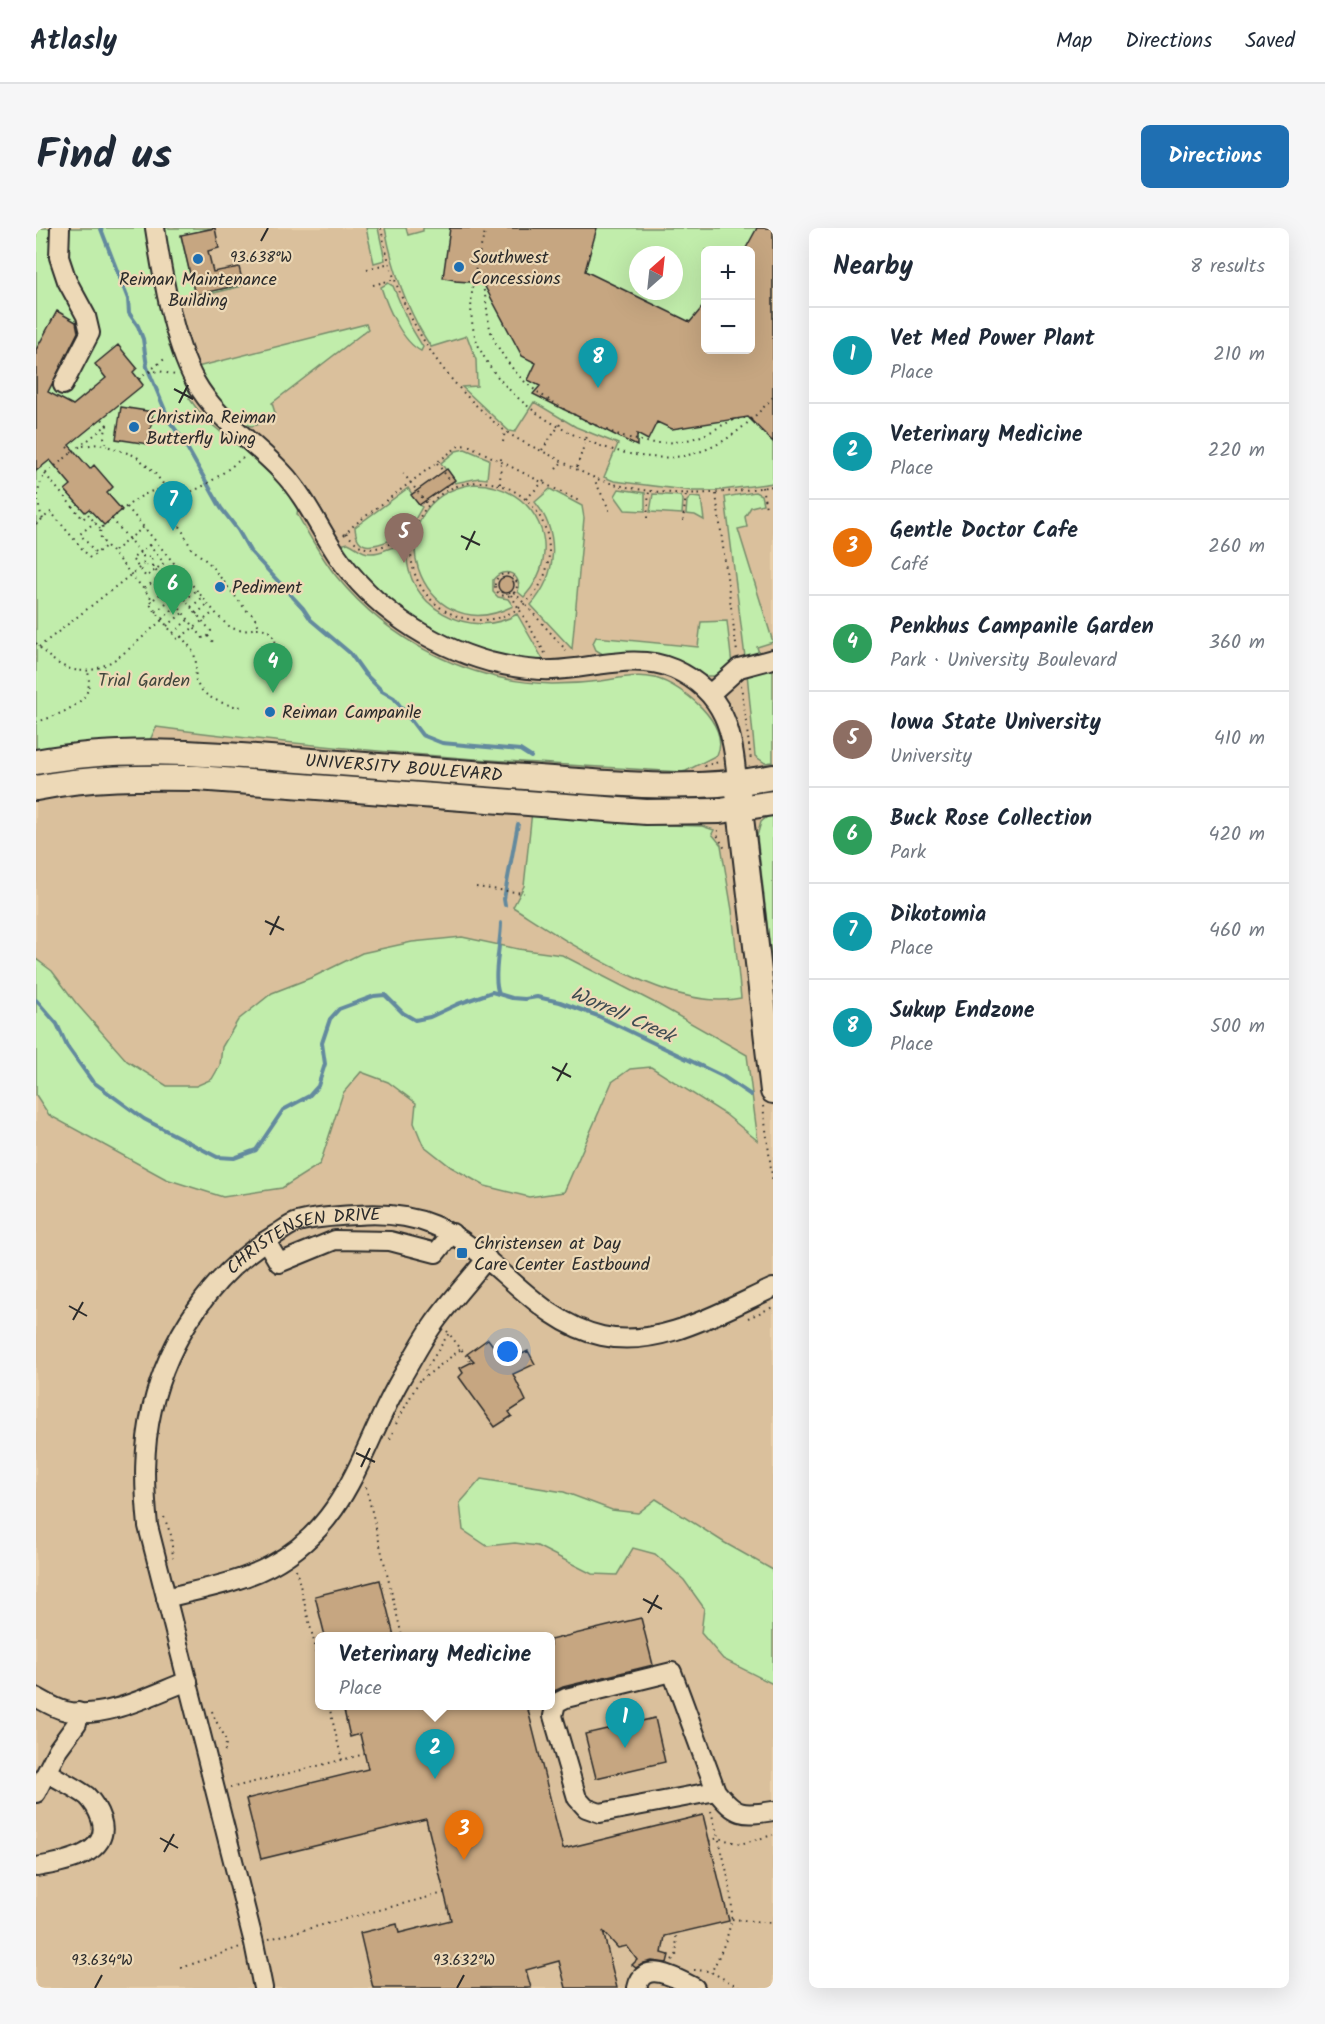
<!DOCTYPE html>
<meta charset="utf-8">
<style>
body{margin:0;font-family:Kalam,sans-serif;background:#f6f6f7;color:#1f2937}
.controls{position:absolute;right:18px;top:18px;display:grid;overflow:hidden;border-radius:9px;box-shadow:0 6px 24px #0002}
.controls button{width:54px;height:54px;display:grid;place-items:center;padding:0;border:0;border-bottom:2px solid #e0e1e3;background:#fff;color:#1f2937;font:30px sans-serif}
.compass{position:absolute;left:593px;top:18px;width:54px;height:54px;border-radius:50%;background:#fff;box-shadow:0 6px 24px #0002;rotate:27deg}
.you{position:absolute;left:472px;top:1124px;width:21px;height:21px;margin:-15px;border:4px solid #fff;border-radius:50%;background:#1a73e8;box-shadow:0 0 0 9px #1a73e833}
.badge{display:grid;place-items:center;width:39px;height:39px;border-radius:50%;background:#1f6fb2;color:#fff;font-size:20px;font-weight:700}
.pin{position:absolute;translate:-50% -50px;filter:drop-shadow(0 2px 3px #0008)}
.pin::after{content:'';position:absolute;top:32px;width:21px;height:18px;background:inherit;clip-path:polygon(0 0,100% 0,50% 100%)}
.popup{position:absolute;left:279px;top:1404px;width:240px;height:78px;box-sizing:border-box;display:grid;place-content:center;border-radius:9px;background:#fff;filter:drop-shadow(0 2px 4px #0005);font-size:20px;white-space:nowrap;color:#747a83}
.popup b{font-size:22px;color:#1f2937}
.popup::after{content:'';position:absolute;left:50%;top:100%;margin-left:-12px;border:12px solid transparent;border-top-color:#fff}
.list{margin:0;padding:0;list-style:none}
h2{display:flex;justify-content:space-between;align-items:center;height:78px;margin:0;padding:0 24px;font-size:26px}
h2 small{font-size:20px;font-weight:400;color:#747a83}
.list li{display:grid;grid-template-columns:39px 1fr auto;gap:18px;align-items:center;box-sizing:border-box;height:96px;padding:0 24px;border-top:2px solid #e0e1e3}
.list b{display:block;font-size:22px;white-space:nowrap}
.list p{margin:0;font-size:20px;white-space:nowrap;color:#747a83}
.list em{font-size:20px;font-style:normal;color:#747a83}
.map{position:relative;flex:none;width:737px;height:1760px;overflow:hidden;border-radius:9px}
header{display:flex;align-items:center;gap:36px;box-sizing:border-box;height:84px;padding:0 30px;background:#fff;border-bottom:2px solid #e0e1e3}
header strong{font-size:28px}
nav{display:flex;gap:33px;margin-inline-start:auto;font-size:21px}
.intro{display:flex;align-items:center;justify-content:space-between;box-sizing:border-box;height:144px;padding:0 36px}
h1{margin:0;font-size:42px}
.button{padding:15px 27px;border-radius:9px;background:#1f6fb2;color:#fff;font-size:21px;font-weight:700}
main{display:flex;gap:36px;padding:0 36px}
aside{flex:1;background:#fff;border-radius:9px;box-shadow:0 6px 24px #0002}
.map>svg:first-child{display:block}
.built{fill:#dac09c;fill-rule:evenodd}
.green{fill:#c1edab;stroke:#768c6b;stroke-width:1.5;fill-rule:evenodd}
.lines{fill:none;stroke-linecap:round;stroke-linejoin:round}
.stream{stroke:#638a9e;stroke-width:4}
.building{fill:#c6a681;stroke:#2b2b2b;stroke-width:1.5}
.minor-casing{stroke:#2b2b2b;stroke-width:22}
.major-casing{stroke:#2b2b2b;stroke-width:28}
.path{stroke:#2b2b2b;stroke-width:2;stroke-dasharray:1.5 4.5;stroke-linecap:butt}
.minor{stroke:#edd9b7;stroke-width:18}
.major{stroke:#edd9b7;stroke-width:24}
.ticks{fill:none;stroke:#2b2b2b;stroke-width:2}
.poi-dot{fill:#1f6fb2;stroke:#edd9b7;stroke-width:2}
.labels{text-anchor:middle;stroke-width:4.5;stroke-linejoin:round;paint-order:stroke}
.poi-label{font-size:18px;fill:#2b2b2b;stroke:#edd9b7;text-anchor:start}
.park-label{font-size:18px;fill:#42483e;stroke:#edd9b7}
.street-label{font-size:18px;fill:#2b2b2b;stroke:#edd9b7}
.water-label{font-size:20px;font-style:italic;fill:#3e4b51;stroke:#edd9b7}
.ticks-label{font-size:15px;text-anchor:middle;fill:#2b2b2b;stroke:#edd9b7;stroke-width:4.5;stroke-linejoin:round;paint-order:stroke}
</style>
<header>
<strong>Atlasly</strong>
<nav><a>Map</a><a>Directions</a><a>Saved</a></nav>
</header>
<div class="intro"><h1>Find us</h1><a class="button">Directions</a></div>
<main>
<div class="map">
<svg width="737" height="1760" viewBox="0 0 737 1760">
<rect width="100%" height="100%" fill="#e8cfaa"/>
<filter id="ink" filterUnits="userSpaceOnUse"><feTurbulence type="fractalNoise" baseFrequency=".0167" numOctaves="2"/><feDisplacementMap in="SourceGraphic" scale="12" xChannelSelector="R" yChannelSelector="G"/><feConvolveMatrix kernelMatrix="1 2 1 2 8 2 1 2 1" color-interpolation-filters="sRGB"/></filter>
<g filter="url(#ink)">
<!-- built -->
<path class="built" d="M0,0H737V1760H0ZM670,22H714V122H670ZM602,27H638V63H602ZM284,1408H514V1478H284Z"/>
<!-- green -->
<path class="green" d="M0,0H119L157,166L153,170L167,189L199,216L214,214L264,268L261,286C273,307 285,329 300,348C353,413 431,454 516,456C532,456 549,455 565,453C584,450 601,446 619,450C646,457 696,497 681,527L650,543L646,544C470,534 294,522 120,499L109,523L0,534Z
M126,0H178L145,8L159,67L207,56L206,58L146,73L140,68Z
M330,0H342L349,32L338,35Z
M349,0H370L372,7L387,3V0H737V255L679,263H657L578,253L568,249L582,216L540,199L498,174L479,204L473,203L426,159L441,158L440,132L431,108L395,119C371,83 357,42 349,0ZM670,22H714V122H670ZM602,27H638V63H602Z
M352,55L357,58L373,96L387,119L385,123C366,114 351,78 345,59Z
M330,96L332,101L236,175L239,185L221,197L215,198L203,193L175,165L161,139Z
M429,221L453,231L451,251L443,250L419,255L405,235L420,223Z
M438,256C501,257 531,322 488,369L482,364C487,346 468,337 457,352V364L462,369L472,371L477,378C383,426 332,272 438,256Z
M372,260L383,277L386,279L377,295L374,306C356,308 321,335 319,299Z
M514,261L546,278L548,290L536,421L495,377C521,347 525,306 499,274Z
M583,261L609,265V283L589,282L579,268Z
M719,264L725,267L727,276L715,279L709,289L711,299L702,301L737,414L721,419L723,425L709,429L689,269Z
M617,266L644,268L647,272L646,286L614,284Z
M655,269L665,270L668,292L659,287L650,286L651,273Z
M312,315C320,318 325,325 334,325C350,326 354,314 371,321C367,378 435,414 481,386L509,435L463,428L421,415L373,388L330,352L304,317Z
M691,393L696,437L678,448H666L570,428L560,422L557,415L560,409L662,419L665,394Z
M737,438V534L729,535L719,528L711,445Z
M106,530L611,565V570L588,572L0,552V541Z
M496,583L564,588L595,596L666,598L678,602L676,606L685,617L696,682L705,770C635,785 534,715 477,679L488,658Z
M737,584V747L721,608L725,594Z
M426,709L482,721L526,727L623,777L711,827L722,913L689,886L615,839L594,841L576,854L528,964L493,969L449,958L415,939L387,917L378,895L380,875L352,854L325,844L307,865L284,936L246,960L187,969L130,951L13,887L0,867V731L16,743L40,775L91,833L131,858H160L176,851L184,837L186,819L202,792L236,765L277,749L326,725L376,714Z
M445,1251L528,1264L576,1282L602,1285L620,1271L689,1315L737,1342V1456L687,1431L665,1405L668,1380L648,1352L619,1326L597,1320L581,1347L556,1346L501,1318L479,1315L451,1318L427,1302L424,1275Z"/>
<g class="lines">
<!-- stream -->
<path class="stream" d="M65,1L92,71L93,85L102,98L107,111L111,139L134,194L145,209L185,280L202,302L214,323L267,380L275,392L314,425L329,446L346,463L358,470L386,507L406,515L484,522L495,529
M469,677L468,671L482,596
M463,766C456,750 465,714 465,695
M0,772L21,796L31,818L56,853L108,891L181,929L198,930L220,922L247,882L273,868L282,858L289,836L286,815L294,791L303,781L338,768L349,767L367,785L379,792L394,789L422,776L456,764L476,770L489,771L501,769L524,774L562,788L688,849L715,867"/>
</g>
<!-- building -->
<path class="building" d="M179,0L183,20L172,23L177,44L203,39L207,56L159,67L145,7Z
M414,0H561L549,43L654,94L669,76V122H714V22H709L721,0H737V214L712,189L636,201L621,194L612,212L601,206V218L497,166L504,158L492,152L500,135L486,128L447,55L419,53V52L407,50Z
M21,83L40,94L42,104L12,164L37,177L70,150L59,136L82,117L101,140L97,144L107,157L33,217L54,241L58,237L77,259L71,265L86,282L68,297L53,281L49,284L29,262L35,257L14,232L0,243V122Z
M85,179L117,184L112,216L80,211Z
M411,241L419,252L383,277L375,267Z
M462 357a8 8 0 1 1 16 0a8 8 0 1 1-16 0Z
M452,1111L461,1123L464,1120L472,1133L492,1123L499,1136L477,1146L490,1173L473,1184L476,1188L459,1199L423,1149L427,1145L424,1140L438,1133L431,1126Z
M344,1352L358,1408H289L279,1368Z
M605,1390L617,1437L527,1459L514,1465V1412Z
M307,1478H491L527,1621L667,1587L693,1693L629,1708L626,1725L633,1727L631,1735L616,1733L608,1735L600,1740L596,1737L601,1732L591,1718L582,1720L567,1703L581,1760H530L523,1733L490,1742L495,1760H337L324,1705L361,1696L363,1705L415,1692L390,1591L225,1631L210,1571L332,1541L324,1506L314,1509Z
M619,1490L629,1534L560,1550L549,1506Z"/>
<g class="lines">
<defs>
<g id="minor">
<path d="M24,0L23,29L31,53L50,88L54,105L27,157"/>
<path d="M119,0C126,45 137,113 159,153C180,191 217,213 246,244C269,268 283,300 301,327C337,380 393,417 454,434C474,439 496,443 517,442C555,441 600,424 638,441C689,464 698,505 701,556"/>
<path d="M674,466L703,440L737,431"/>
<path d="M230,1013L243,1035L299,1012L354,1013L400,1025L416,1005"/>
<path d="M130,1370C165,1361 202,1355 234,1338C313,1296 324,1222 364,1152C375,1134 385,1114 397,1097C413,1074 434,1052 451,1030"/>
<path d="M0,1469C9,1474 20,1481 30,1483C67,1493 117,1466 152,1453"/>
<path d="M680,1563L564,1585L550,1580L541,1570L517,1488L520,1475L530,1470L636,1444L680,1563C700,1588 706,1588 737,1583"/>
<path d="M0,1565L22,1521L41,1495L42,1484"/>
<path d="M0,1639C24,1635 77,1627 65,1591C62,1582 58,1575 51,1568C39,1559 23,1552 11,1544"/>
<path id="s1" d="M227,1760L218,1715L112,1298C108,1258 107,1220 116,1181C132,1111 177,1044 239,1007C246,1003 254,996 262,994C281,989 302,988 321,987C347,985 372,987 397,997C460,1022 497,1093 566,1108C623,1121 686,1083 737,1060"/>
<path d="M601,1760C607,1729 644,1752 659,1760"/>
</g>
<g id="major">
<path id="s2" d="M0,534C83,518 165,525 249,531C338,537 427,544 516,551C590,557 663,563 737,549"/>
<path d="M0,560C53,549 107,549 161,550L610,584L684,583L737,575"/>
<path d="M702,564L737,863"/>
</g>
</defs>
<!-- minor casing -->
<use href="#minor" class="minor-casing"/>
<!-- major casing -->
<use href="#major" class="major-casing"/>
<!-- path -->
<path class="path" d="M345,0C358,70 392,133 444,181C452,188 459,196 468,202C482,213 500,220 516,228C535,238 554,250 574,255C631,270 680,267 737,258
M450,0C441,34 429,74 439,108C461,181 579,243 652,227C688,219 713,196 737,169
M331,41L354,35
M440,46C453,62 449,88 456,107C463,123 474,139 487,152C513,177 583,214 621,215C636,215 651,213 665,208C682,202 698,186 716,191
M337,57L359,51
M113,144L123,143L139,147
M103,151L131,129
M71,197L68,209L71,218L100,228L118,244L134,265L137,284L155,320L173,335L210,382L217,387L224,400
M467,214L469,203
M47,218L63,216L71,218
M31,219L36,224
M506,222L527,192
M207,230C190,242 171,259 151,265C141,268 133,262 123,262C106,262 77,290 64,301L65,311L117,372L113,375L142,412L145,409C154,418 160,425 160,438C160,442 159,449 160,453C166,470 192,479 209,479
M401,235L418,258
M541,239L552,205
M520,241L526,234
M367,245L392,277
M9,246L47,291L52,286L64,301
M557,249L573,281V287
M375 323a69 69 0 1 1 138 0a69 69 0 1 1-138 0Z
M464,256L465,230
M726,259L730,280
M680,266L701,424
M490,271L509,252
M91,279L183,389C189,395 195,401 203,402C210,404 216,400 223,400C239,401 241,416 241,429
M611,290L613,262
M7,291C0,275 0,260 9,246L71,197L66,191
M76,291L107,328V337L116,338V329L107,328
M647,293L650,266
M0,296L15,284L54,330L70,318
M310,305C338,337 344,309 374,315
M308,307L318,297L424,217L434,218L543,273
M113,317L128,335L110,349L96,331Z
M78,323L108,299
M59,324L44,306L59,294
M116,338L133,359
M459 357a11 11 0 1 1 22 0a11 11 0 1 1-22 0Z
M109,360L140,337
M129,362L167,410L172,408L175,403L136,357
M478,364L530,422L526,426
M143,365L155,355
M475,367L510,427
M118,371L148,347
M149,372L161,362
M155,379L167,369
M120,384L136,370
M160,386L172,376
M126,391L142,377
M131,398L148,384
M137,405L153,391
M172,408L178,415
M145,409L178,384
M0,415C48,473 84,428 126,392
M3,419L107,337
M705,457L715,532
M0,494C15,490 42,480 50,466C54,459 53,450 52,442
M668,538L683,534
M682,602L681,607L689,621
M440,659L488,665
M727,878L737,956
M712,1090L737,1079
M411,1103L435,1134
M389,1143L413,1105
M385,1152L425,1121
M360,1196L384,1151
M354,1211L358,1201
M330,1259L366,1408
M128,1289L135,1307L137,1330
M260,1341L284,1438
M293,1478L306,1532
M176,1483C181,1501 196,1509 187,1527
M194,1560L329,1526
M675,1583C682,1611 700,1665 695,1693C692,1711 683,1728 675,1745
M673,1613L682,1610L704,1616L737,1607
M696,1691L737,1695
M233,1711L408,1665
M636,1732L641,1726L640,1706
M145,1740L204,1719
M658,1742L673,1743L705,1760"/>
<!-- minor -->
<use href="#minor" class="minor"/>
<!-- major -->
<use href="#major" class="major"/>
</g>
</g>
<!-- ticks -->
<path class="ticks" d="M225,13L232,0M138,161L157,171M143,175L152,157M425,308L444,317M430,322L439,303M229,693L248,702M234,707L243,688M516,839L535,849M521,853L531,835M33,1078L51,1088M37,1092L47,1074M320,1225L339,1234M325,1239L334,1220M607,1371L626,1381M612,1385L622,1367M124,1610L142,1620M128,1624L138,1606M59,1760L66,1747M421,1760L428,1747"/>
<!-- markers -->
<g class="poi-dot">
<circle cx="162" cy="31" r="6"/>
<circle cx="423" cy="39" r="6"/>
<circle cx="98" cy="199" r="6"/>
<circle cx="184" cy="359" r="6"/>
<circle cx="234" cy="484" r="6"/>
<rect x="420" y="1019" width="12" height="12" rx="3"/>
</g>
<g class="labels">
<!-- poi labels -->
<g class="poi-label">
<text x="435" y="35">Southwest<tspan x="435" dy="21">Concessions</tspan></text>
<text x="162" y="57" text-anchor="middle">Reiman Maintenance<tspan x="162" dy="21">Building</tspan></text>
<text x="110" y="195">Christina Reiman<tspan x="110" dy="21">Butterfly Wing</tspan></text>
<text x="196" y="365">Pediment</text>
<text x="246" y="490">Reiman Campanile</text>
<text x="438" y="1021">Christensen at Day<tspan x="438" dy="21">Care Center Eastbound</tspan></text>
</g>
<!-- park labels -->
<g class="park-label">
<text x="108" y="458">Trial Garden</text>
</g>
<!-- street labels -->
<g class="street-label">
<text dy="6" stroke="none"><textPath href="#s2" startOffset="369">UNIVERSITY BOULEVARD</textPath></text>
<text dy="6" stroke="none"><textPath href="#s1" startOffset="838">CHRISTENSEN DRIVE</textPath></text>
</g>
<!-- water labels -->
<g class="water-label">
<text transform="translate(587 786) rotate(24)" y="7">Worrell Creek</text>
</g>
</g>
<g class="ticks-label">
<text x="225" y="34">93.638°W</text>
<text x="66" y="1737">93.634°W</text>
<text x="428" y="1737">93.632°W</text>
</g>
</svg>
<div class="controls">
<button>+</button>
<button>−</button>
</div>
<svg class="compass" viewBox="-18 -18 36 36"><path d="M0-13l5 13h-10z" fill="#e53935"/><path d="M0 13l5-13h-10z" fill="#747a83"/></svg>
<div class="you"></div>
<div class="pin badge" style="left:589px;top:1520px;background:#0f9aa8">1</div>
<div class="pin badge" style="left:399px;top:1551px;background:#0f9aa8">2</div>
<div class="popup"><b>Veterinary Medicine</b>Place</div>
<div class="pin badge" style="left:428px;top:1632px;background:#e8710a">3</div>
<div class="pin badge" style="left:237px;top:465px;background:#2e9e5b">4</div>
<div class="pin badge" style="left:368px;top:335px;background:#8d6e63">5</div>
<div class="pin badge" style="left:137px;top:387px;background:#2e9e5b">6</div>
<div class="pin badge" style="left:137px;top:303px;background:#0f9aa8">7</div>
<div class="pin badge" style="left:562px;top:160px;background:#0f9aa8">8</div>
</div>
<aside>
<h2>Nearby<small>8 results</small></h2>
<ul class="list">
<li><span class="badge" style="background:#0f9aa8">1</span><div><b>Vet Med Power Plant</b><p>Place</p></div><em>210 m</em></li>
<li><span class="badge" style="background:#0f9aa8">2</span><div><b>Veterinary Medicine</b><p>Place</p></div><em>220 m</em></li>
<li><span class="badge" style="background:#e8710a">3</span><div><b>Gentle Doctor Cafe</b><p>Café</p></div><em>260 m</em></li>
<li><span class="badge" style="background:#2e9e5b">4</span><div><b>Penkhus Campanile Garden</b><p>Park · University Boulevard</p></div><em>360 m</em></li>
<li><span class="badge" style="background:#8d6e63">5</span><div><b>Iowa State University</b><p>University</p></div><em>410 m</em></li>
<li><span class="badge" style="background:#2e9e5b">6</span><div><b>Buck Rose Collection</b><p>Park</p></div><em>420 m</em></li>
<li><span class="badge" style="background:#0f9aa8">7</span><div><b>Dikotomia</b><p>Place</p></div><em>460 m</em></li>
<li><span class="badge" style="background:#0f9aa8">8</span><div><b>Sukup Endzone</b><p>Place</p></div><em>500 m</em></li>
</ul>
</aside>
</main>
